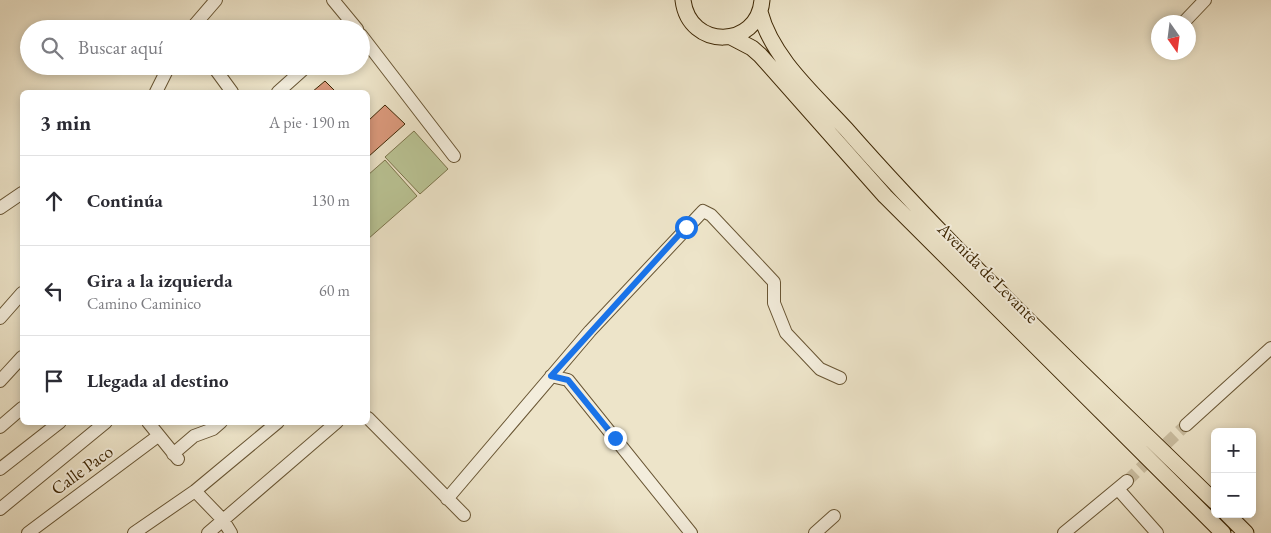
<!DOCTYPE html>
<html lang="es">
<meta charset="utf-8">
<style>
body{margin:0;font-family:"EB Garamond",serif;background:#f2f2f3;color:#2b2b33}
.controls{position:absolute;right:15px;bottom:15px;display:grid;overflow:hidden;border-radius:8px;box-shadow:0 2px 8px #0003}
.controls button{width:45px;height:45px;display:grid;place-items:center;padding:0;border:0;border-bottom:1px solid #e1e1e2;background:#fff;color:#2b2b33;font:25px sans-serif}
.compass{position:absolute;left:1151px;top:15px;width:45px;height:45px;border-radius:50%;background:#fff;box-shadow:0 2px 8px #0003;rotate:166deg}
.stop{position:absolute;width:15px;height:15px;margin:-11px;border:4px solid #1a73e8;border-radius:50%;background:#fff}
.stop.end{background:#1a73e8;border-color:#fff;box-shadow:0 1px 5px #0008}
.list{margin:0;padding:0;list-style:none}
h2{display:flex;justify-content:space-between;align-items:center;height:65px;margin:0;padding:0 20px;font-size:21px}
h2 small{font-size:16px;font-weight:400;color:#7c7c81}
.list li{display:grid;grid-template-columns:32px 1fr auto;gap:15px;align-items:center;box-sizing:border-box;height:90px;padding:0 20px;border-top:1px solid #e1e1e2}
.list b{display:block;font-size:19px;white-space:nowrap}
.list p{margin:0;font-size:16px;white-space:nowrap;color:#7c7c81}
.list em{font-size:16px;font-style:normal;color:#7c7c81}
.icon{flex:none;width:28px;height:28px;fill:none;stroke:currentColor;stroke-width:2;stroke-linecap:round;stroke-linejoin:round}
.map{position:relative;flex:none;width:1271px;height:533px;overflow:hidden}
.search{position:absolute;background:#fff;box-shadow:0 2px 8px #0003;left:20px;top:20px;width:350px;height:55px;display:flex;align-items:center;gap:12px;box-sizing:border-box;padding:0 18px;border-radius:28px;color:#7c7c81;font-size:19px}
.panel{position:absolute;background:#fff;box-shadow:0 2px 8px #0003;left:20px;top:90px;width:350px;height:335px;border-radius:8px}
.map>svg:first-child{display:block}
.green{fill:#bac495;stroke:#7c754c}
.building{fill:#db997c;stroke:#3d2603}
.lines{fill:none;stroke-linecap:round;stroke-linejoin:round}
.minor-tunnel{stroke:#cabea1;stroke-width:12;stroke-dasharray:12 6;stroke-linecap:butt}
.minor-casing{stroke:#695634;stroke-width:14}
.major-casing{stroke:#3d2603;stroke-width:17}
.minor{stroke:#f3eddc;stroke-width:12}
.major{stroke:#ede4c9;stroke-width:15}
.route{stroke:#1a73e8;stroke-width:6}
.labels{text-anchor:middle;stroke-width:4;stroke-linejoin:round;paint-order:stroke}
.street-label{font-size:18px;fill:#3d2603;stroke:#f3eddc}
</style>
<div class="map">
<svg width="1271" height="533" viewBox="0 0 1271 533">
<rect width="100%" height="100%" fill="#ede4c9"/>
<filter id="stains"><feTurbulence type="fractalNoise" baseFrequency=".004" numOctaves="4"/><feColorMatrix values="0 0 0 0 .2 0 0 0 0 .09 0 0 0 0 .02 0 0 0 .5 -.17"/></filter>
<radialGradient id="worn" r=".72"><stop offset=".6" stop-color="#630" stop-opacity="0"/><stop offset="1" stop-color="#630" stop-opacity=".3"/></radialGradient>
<!-- green -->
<path class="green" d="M414,131L448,169L420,194L385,157Z
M385,160L417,196L368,239V175Z"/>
<!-- building -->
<path class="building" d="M325,81L336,92H312Z
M385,105L405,124L368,157V121Z"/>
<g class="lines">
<!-- minor-tunnel -->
<path class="minor-tunnel" d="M1127,481L1186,425"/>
<defs>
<path id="minor" d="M333,0L357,29
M1184,22L1205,0
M191,29L216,0
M361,35L454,156
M213,66L232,92
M156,92L169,66
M278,92L307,66
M0,208L22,193
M0,318L22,293
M551,376L568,380L691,533
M0,381L22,357
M368,418L464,515
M148,422L178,459
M1186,425L1271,348
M0,427L22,408
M173,454L194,436L213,429L221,422
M0,469L60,422
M1118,489L1157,533
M195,491L223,520L231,533
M447,499L590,331L703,211L711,215L774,282V303L786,333L820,369L840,378
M0,509L106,422
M28,533L158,436
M134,533L195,491L278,422
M208,533L337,422
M815,533L834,516
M1064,533L1127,481"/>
<path id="major" d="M683,0C689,50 758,49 762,0
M760,12C772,58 814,94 846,129C961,260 1090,380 1215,502
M731,37L752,48L760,55L885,196L1223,533
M1227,514L1246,533"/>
</defs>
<!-- minor casing -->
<use href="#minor" class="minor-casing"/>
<!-- major casing -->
<use href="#major" class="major-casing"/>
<!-- minor -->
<use href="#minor" class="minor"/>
<!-- major -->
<use href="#major" class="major"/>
</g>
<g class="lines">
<!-- route -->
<path class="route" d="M615,438L568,380L551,376L686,227"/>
</g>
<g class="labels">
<!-- street labels -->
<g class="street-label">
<text transform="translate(988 273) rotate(45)" y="6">Avenida de Levante</text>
<text transform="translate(82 470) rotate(-36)" y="6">Calle Paco</text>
</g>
</g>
<rect width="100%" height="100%" filter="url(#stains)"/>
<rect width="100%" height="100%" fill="url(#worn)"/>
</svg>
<div class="controls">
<button>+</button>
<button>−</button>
</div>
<svg class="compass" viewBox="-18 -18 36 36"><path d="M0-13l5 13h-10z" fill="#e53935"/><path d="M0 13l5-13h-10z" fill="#7c7c81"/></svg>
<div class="stop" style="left:686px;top:227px"></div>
<div class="stop end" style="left:615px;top:438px"></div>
<div class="search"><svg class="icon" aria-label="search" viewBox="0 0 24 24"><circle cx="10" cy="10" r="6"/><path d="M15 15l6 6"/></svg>Buscar aquí</div>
<section class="panel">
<h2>3 min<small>A pie · 190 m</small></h2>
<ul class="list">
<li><svg class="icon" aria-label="ahead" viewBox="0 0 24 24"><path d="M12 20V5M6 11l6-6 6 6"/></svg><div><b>Continúa</b></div><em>130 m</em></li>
<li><svg class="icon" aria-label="left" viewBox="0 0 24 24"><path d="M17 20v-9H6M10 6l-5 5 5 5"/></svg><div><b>Gira a la izquierda</b><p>Camino Caminico</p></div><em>60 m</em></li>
<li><svg class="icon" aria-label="arrive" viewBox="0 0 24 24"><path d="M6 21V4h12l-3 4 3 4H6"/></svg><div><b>Llegada al destino</b></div></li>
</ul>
</section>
</div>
